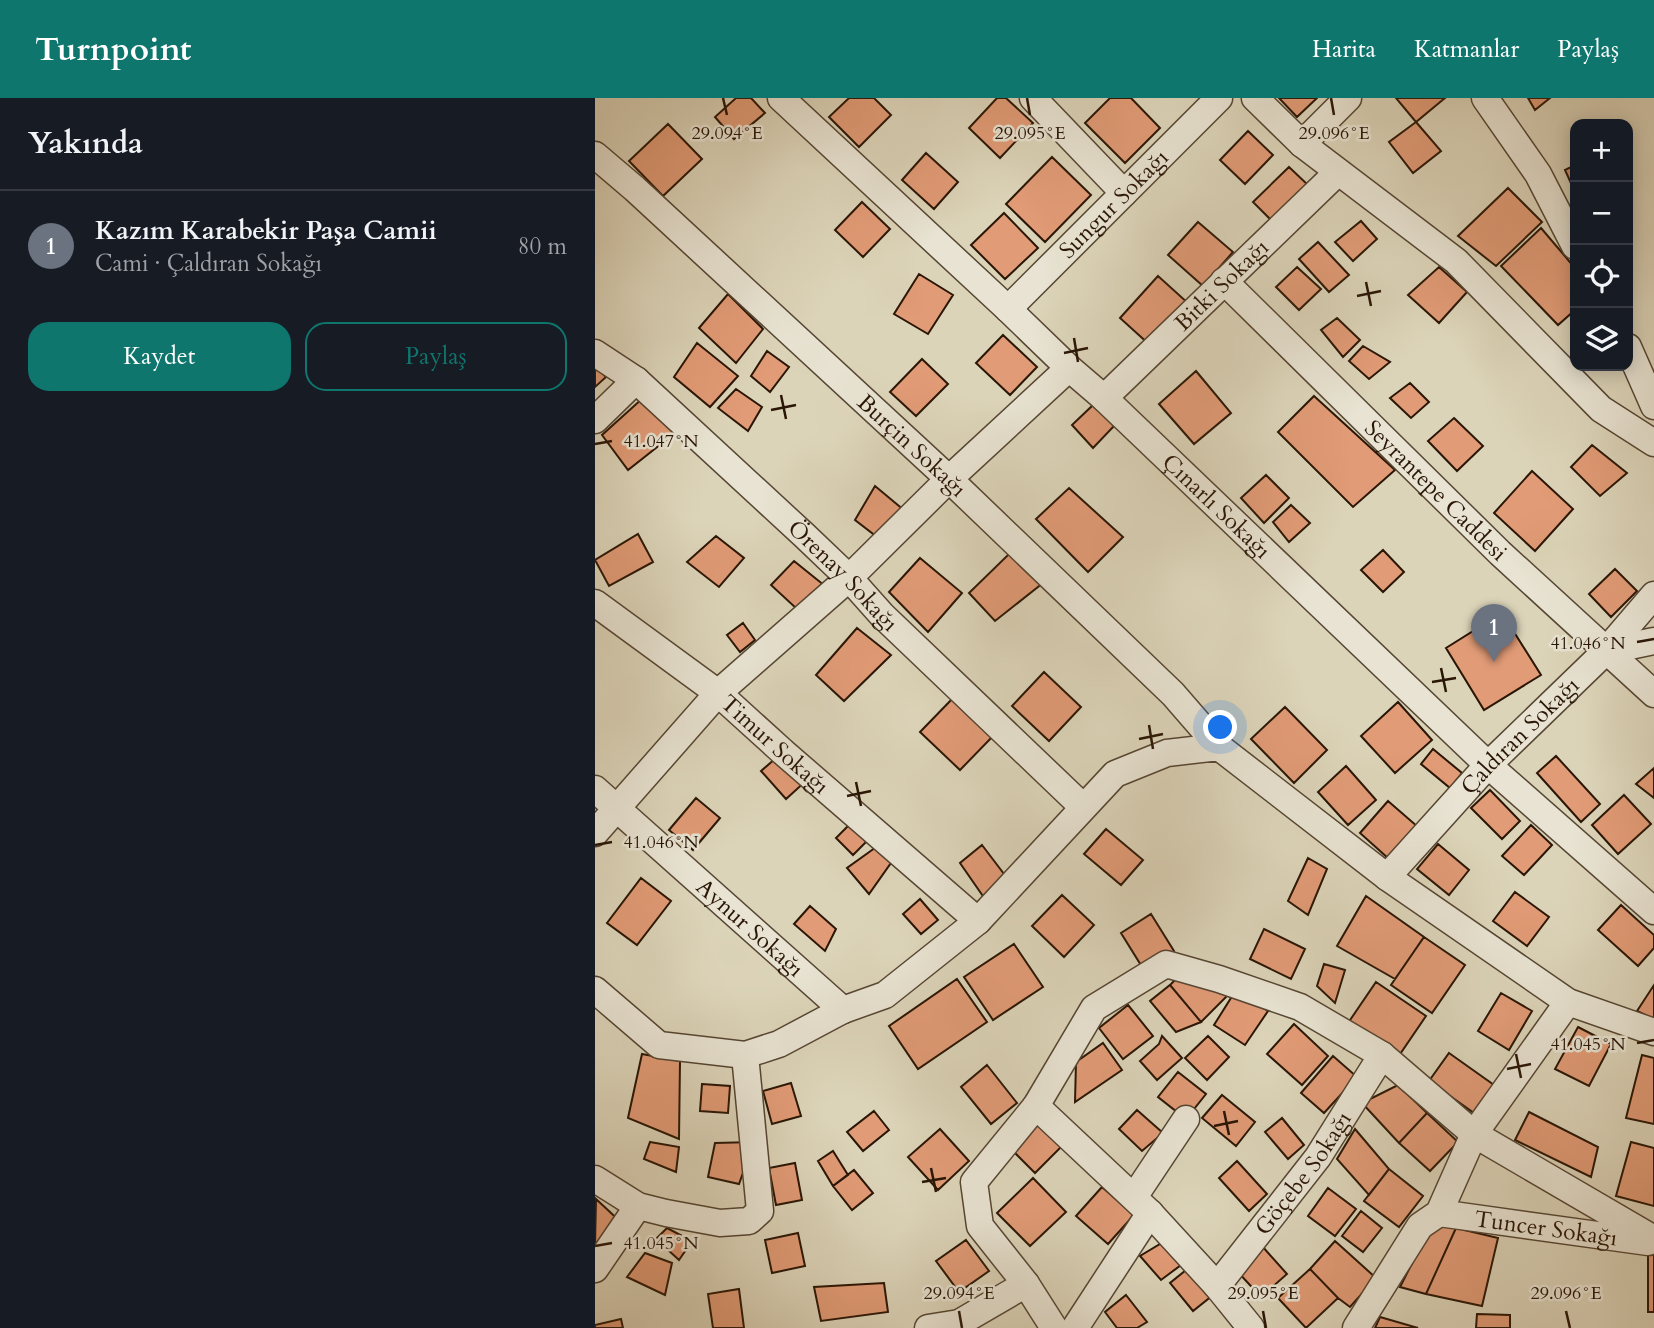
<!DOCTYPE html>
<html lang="tr">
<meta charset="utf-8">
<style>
body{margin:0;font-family:Cardo,serif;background:#242831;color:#f1f3f6}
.controls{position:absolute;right:21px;top:21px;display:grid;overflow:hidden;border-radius:14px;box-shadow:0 4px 18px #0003}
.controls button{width:63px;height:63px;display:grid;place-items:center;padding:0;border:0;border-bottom:2px solid #363941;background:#171b24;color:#f1f3f6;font:35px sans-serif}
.you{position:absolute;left:626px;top:630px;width:24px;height:24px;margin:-18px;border:5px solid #fff;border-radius:50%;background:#1a73e8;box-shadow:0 0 0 10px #1a73e833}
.badge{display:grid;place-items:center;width:46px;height:46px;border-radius:50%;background:#0f766e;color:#fff;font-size:23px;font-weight:700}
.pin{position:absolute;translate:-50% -58px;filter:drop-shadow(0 2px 4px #0008)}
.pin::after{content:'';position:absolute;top:37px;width:24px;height:21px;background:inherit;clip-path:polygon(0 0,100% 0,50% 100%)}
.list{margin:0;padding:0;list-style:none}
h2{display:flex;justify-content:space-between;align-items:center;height:91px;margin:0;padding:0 28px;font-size:30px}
h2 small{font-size:23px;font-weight:400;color:#9ea1a6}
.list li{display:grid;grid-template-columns:46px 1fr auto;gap:21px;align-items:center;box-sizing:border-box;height:112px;padding:0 28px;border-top:2px solid #363941}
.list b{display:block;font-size:26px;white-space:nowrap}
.list p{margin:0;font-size:23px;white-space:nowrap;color:#9ea1a6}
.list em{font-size:23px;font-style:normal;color:#9ea1a6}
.actions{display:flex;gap:14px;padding:21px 28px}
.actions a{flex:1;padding:16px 0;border:2px solid #0f766e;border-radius:21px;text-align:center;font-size:24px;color:#0f766e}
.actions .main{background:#0f766e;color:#fff}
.icon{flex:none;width:38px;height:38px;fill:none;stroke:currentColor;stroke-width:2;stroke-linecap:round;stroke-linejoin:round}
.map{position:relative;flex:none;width:1059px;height:1230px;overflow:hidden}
header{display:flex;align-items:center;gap:42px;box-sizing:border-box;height:98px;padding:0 35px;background:#0f766e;color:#fff}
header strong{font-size:33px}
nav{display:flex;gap:38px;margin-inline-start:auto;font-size:24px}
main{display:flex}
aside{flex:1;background:#171b24}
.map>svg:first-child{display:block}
.building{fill:#e19b76;stroke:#2a1606;stroke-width:2}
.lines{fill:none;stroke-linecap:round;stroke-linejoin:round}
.minor-casing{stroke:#564633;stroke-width:29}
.minor{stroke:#e8e3d2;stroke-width:26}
.ticks{fill:none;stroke:#2a1606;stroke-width:2.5}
.labels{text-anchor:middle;stroke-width:5;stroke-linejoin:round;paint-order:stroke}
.street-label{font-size:23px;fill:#2a1606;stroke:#e8e3d2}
.ticks-label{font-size:18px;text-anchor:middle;fill:#2a1606;stroke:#e8e3d2;stroke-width:5;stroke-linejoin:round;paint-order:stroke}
</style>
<header>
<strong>Turnpoint</strong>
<nav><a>Harita</a><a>Katmanlar</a><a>Paylaş</a></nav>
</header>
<main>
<aside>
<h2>Yakında<small></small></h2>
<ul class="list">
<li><span class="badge" style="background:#6b7280">1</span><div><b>Kazım Karabekir Paşa Camii</b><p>Cami · Çaldıran Sokağı</p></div><em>80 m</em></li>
</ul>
<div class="actions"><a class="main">Kaydet</a><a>Paylaş</a></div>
</aside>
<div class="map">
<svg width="1059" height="1230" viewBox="0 0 1059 1230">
<rect width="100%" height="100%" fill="#dcd4b9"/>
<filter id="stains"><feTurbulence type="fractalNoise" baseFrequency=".00286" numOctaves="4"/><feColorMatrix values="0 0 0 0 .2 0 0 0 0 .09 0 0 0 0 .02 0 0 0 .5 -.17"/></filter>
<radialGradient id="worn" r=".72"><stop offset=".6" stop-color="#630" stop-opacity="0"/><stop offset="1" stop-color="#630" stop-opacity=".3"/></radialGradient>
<!-- building -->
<path class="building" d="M141,0H156L170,15L139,41L120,19Z
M254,0H279L296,17L264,49L234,19Z
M402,0H411L438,25L405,60L374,30Z
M515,0H536L565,30L530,65L490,25Z
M684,0H722L702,19Z
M801,0H850L821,24Z
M933,0H955L940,12Z
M821,24L846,53L818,75L794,44Z
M73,26L107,61L68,98L34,63Z
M653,33L678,57L650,86L625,62Z
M331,55L363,84L339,111L307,82Z
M457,59L496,97L450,144L411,106Z
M980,67V94L970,72Z
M694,69L714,88L678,124L658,104Z
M913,90L947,124L901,168L863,138Z
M267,104L295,131L268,159L240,132Z
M409,115L443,150L410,181L376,147Z
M766,123L782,141L758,163L740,144Z
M603,124L638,154L608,188L573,157Z
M946,130L980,170V212L963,227L906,168Z
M723,144L754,177L734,194L704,161Z
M702,169L726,191L704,212L681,189Z
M844,169L872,194L844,225L813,197Z
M324,176L358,197L333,236L299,216Z
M563,178L594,206L556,248L525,220Z
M133,196L168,231L141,265L104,230Z
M742,220L765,242L748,259L726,232Z
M408,237L442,269L415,297L381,265Z
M102,245L143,278L115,309L79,279Z
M768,248L795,264L774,281L754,263Z
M172,253L194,269L175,294L156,278Z
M327,261L353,286L321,318L295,294Z
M0,267L11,279L0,289Z
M601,273L636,315L599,346L564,306Z
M815,285L834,304L816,320L795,300Z
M141,291L167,309L153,333L123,310Z
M719,298L800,372L758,409L683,334Z
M49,299L85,331L33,372L7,337Z
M498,307L519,328L498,350L477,327Z
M859,320L888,348L862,373L833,343Z
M997,347L1032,375L1005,398L976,369Z
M937,373L978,411L940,453L899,415Z
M671,377L694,400L669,425L646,400Z
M280,388L310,413L286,442L260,422Z
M474,390L528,439L493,474L441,421Z
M696,407L715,425L694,444L678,424Z
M43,436L58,464L14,488L0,462Z
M121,438L149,460L124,489L92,464Z
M788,452L809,474L788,494L766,472Z
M415,455L448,485L400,523L374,495Z
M325,460L367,495L333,534L294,494Z
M199,463L230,488L203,512L176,487Z
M1020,471L1042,493L1016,519L994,496Z
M907,515L946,577L889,612L851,550Z
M148,525L160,542L145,554L132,537Z
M262,530L296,557L249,603L221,577Z
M449,574L486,609L454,643L417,608Z
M360,598L400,636L365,672L325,634Z
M803,604L837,642L800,675L766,638Z
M690,609L732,652L699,685L656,641Z
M838,651L867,675L855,690L826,666Z
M188,654L212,682L191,701L166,673Z
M961,658L1005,706L986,724L942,675Z
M751,668L781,702L753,727L723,694Z
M1059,670V700L1041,686Z
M895,692L925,723L907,741L876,710Z
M1029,697L1056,726L1023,756L997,727Z
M101,700L125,720L98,752L74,732Z
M793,703L823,729L794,761L765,735Z
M255,726L272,743L258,757L241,740Z
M936,727L957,747L929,777L907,758Z
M511,731L548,762L526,787L489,756Z
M843,746L874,772L854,797L822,771Z
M284,747L298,762L274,796L252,770Z
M387,747L409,776L390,801L365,765Z
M713,760L732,771L713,817L693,803Z
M46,780L76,803L42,847L12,825Z
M920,794L954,819L932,848L898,823Z
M467,797L499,827L469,859L437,828Z
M771,798L829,839L800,881L742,848Z
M325,801L343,822L326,836L308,816Z
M1026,807L1059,837V850L1043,868L1003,832Z
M215,808L241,831L230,853L199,826Z
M556,816L579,853L549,872L526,835Z
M669,831L710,851L696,881L655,861Z
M829,839L870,867L837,915L796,887Z
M419,846L448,889L398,922L369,879Z
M729,866L750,872L740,905L722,888Z
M585,877L637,893L606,924L575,887Z
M362,881L392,924L323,971L294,928Z
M781,884L831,918L801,962L751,928Z
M575,887L606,924L581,934L555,903Z
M1059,887V921L1042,913Z
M641,892L673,913L650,947L619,927Z
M906,895L937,913L914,952L883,933Z
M533,907L558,938L528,961L504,930Z
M699,926L733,958L707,987L672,956Z
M983,929L1016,946L994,988L960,971Z
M567,938L587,960L562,982L545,963L564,946Z
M613,938L634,959L612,982L590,960Z
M508,945L527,972L480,1004L481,964Z
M854,955L899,987L879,1015L834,983Z
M47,956L85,963L84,1041L33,1020Z
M1047,957L1059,960V1026L1031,1020Z
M738,958L762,979L729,1015L706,995Z
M392,967L422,1005L396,1026L366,989Z
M583,974L611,996L591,1021L563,999Z
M196,985L206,1018L177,1026L168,993Z
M107,986L135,988L133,1015L105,1013Z
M803,987L832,1015L804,1045L767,1005Z
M627,997L660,1024L641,1048L607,1020Z
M542,1012L568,1035L547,1053L524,1031Z
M279,1013L294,1032L268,1053L252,1034Z
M934,1014L1003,1049L996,1079L920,1042Z
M832,1015L863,1044L835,1073L804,1045Z
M687,1020L709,1047L693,1061L670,1034Z
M441,1023L466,1049L440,1075L414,1049Z
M345,1031L374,1063L343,1092L313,1059Z
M760,1031L794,1071L774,1097L742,1061Z
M55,1044L84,1049L81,1074L49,1061Z
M159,1044L144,1086L113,1079L120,1045Z
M1036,1044L1059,1050V1108L1021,1098Z
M238,1053L253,1077L238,1088L223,1063Z
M642,1063L672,1096L654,1113L624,1080Z
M200,1065L207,1102L181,1107L174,1070Z
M794,1071L828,1098L804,1129L769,1103Z
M259,1072L278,1095L257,1112L238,1088Z
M438,1080L471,1114L435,1148L402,1115Z
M507,1089L539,1117L513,1146L481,1118Z
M733,1090L761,1111L740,1138L713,1118Z
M1,1101L30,1128L2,1150L0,1148Z
M766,1113L787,1130L768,1154L747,1138Z
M838,1124L861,1130L831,1196L805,1189Z
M72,1130L97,1143L84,1162L61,1141Z
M861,1130L903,1140L887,1208L831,1196Z
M203,1135L210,1168L177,1175L170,1142Z
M371,1142L394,1173L364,1194L341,1163Z
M570,1143L590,1164L566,1182L545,1158Z
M740,1143L781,1180L755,1209L743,1200L715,1171Z
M667,1148L692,1176L666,1199L641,1172Z
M50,1155L77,1165L70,1197L32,1179Z
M1053,1157H1059V1214H1053Z
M596,1168L618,1197L598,1213L575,1185Z
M715,1171L743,1200L711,1230L683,1200Z
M289,1185L293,1214L226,1223L219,1189Z
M144,1191L149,1230H118L113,1196Z
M531,1197L552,1224L542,1230H522L510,1214Z
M882,1216L915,1217V1230H881Z
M785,1219L823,1230H780Z
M26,1221L28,1230H0V1227Z"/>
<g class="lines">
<defs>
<g id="minor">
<path id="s1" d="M186,0L413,211L474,270L509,300L893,667L1059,813"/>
<path d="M438,0L529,95"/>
<path d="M660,0L707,46L861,163L1006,311L1059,345"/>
<path d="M890,0L943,76L980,148"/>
<path d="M707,46L753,0"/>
<path id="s2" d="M0,57L40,91L354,381L578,596L624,649"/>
<path id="s3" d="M629,183L905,455L1059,596"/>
<path id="s4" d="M413,211L624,0"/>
<path d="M1033,249L1059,308"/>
<path id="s5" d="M0,255L41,282L210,438L254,480L287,517L488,709"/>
<path id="s6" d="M509,300L743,74"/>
<path d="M0,322L41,282"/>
<path id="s7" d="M0,505L123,595L188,654L383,823"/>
<path d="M1011,553L1059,543"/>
<path id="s8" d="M0,691L248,912"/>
<path d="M0,735L123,595L254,480L354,381L474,270"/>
<path id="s9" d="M792,779L893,667L1011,553L1059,497"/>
<path d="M0,892L64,947L150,957L184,946L248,912L290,897L383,823L520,676L572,655L624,649L792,779L973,904L1059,934"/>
<path d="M441,1008L555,1115L622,1188L656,1230"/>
<path d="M0,1081L43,1108L71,1115L125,1125L154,1123L165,1113L150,957"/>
<path d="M539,1099L591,1021"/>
<path id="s10" d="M844,1115L1053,1144"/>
<path d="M0,1171L43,1108"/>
<path id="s11" d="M622,1188L723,1059L787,957"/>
<path d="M333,1230L364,1225L431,1186"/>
<path d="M459,1230L431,1186L385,1128L379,1084L441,1008L499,910L571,866L624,881L705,909L787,957L879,1036L1059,1141"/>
<path d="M480,1230L555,1115"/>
<path d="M761,1230L825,1128L844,1115L879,1036L973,904"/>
</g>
</defs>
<!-- minor casing -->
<use href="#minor" class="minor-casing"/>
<!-- minor -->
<use href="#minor" class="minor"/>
</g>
<!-- ticks -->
<path class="ticks" d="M128,0L132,17M432,0L435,17M736,0L739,17M771,184L776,208M762,198L786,193M479,240L483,264M469,255L493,250M186,297L191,321M176,312L201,307M0,346L17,343M1042,544L1059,541M846,570L851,594M837,584L861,580M554,627L558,651M544,641L568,636M261,684L266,708M252,698L276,693M0,747L17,744M1042,945L1059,942M921,956L926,980M912,971L936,966M629,1013L634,1037M619,1028L643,1023M336,1070L341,1094M327,1084L351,1080M0,1148L17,1145M364,1213L367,1230M668,1213L671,1230M971,1213L975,1230"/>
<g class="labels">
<!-- street labels -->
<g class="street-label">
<text dy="8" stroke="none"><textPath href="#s4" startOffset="149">Sungur Sokağı</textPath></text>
<text dy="8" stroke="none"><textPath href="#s6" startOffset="163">Bitki Sokağı</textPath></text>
<text dy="8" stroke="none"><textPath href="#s2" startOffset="430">Burçin Sokağı</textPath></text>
<text dy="8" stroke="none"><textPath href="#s3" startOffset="298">Seyrantepe Caddesi</textPath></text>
<text dy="8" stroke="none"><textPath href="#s1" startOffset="597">Çınarlı Sokağı</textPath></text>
<text dy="8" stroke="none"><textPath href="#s5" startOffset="334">Örenay Sokağı</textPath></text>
<text dy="8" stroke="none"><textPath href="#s9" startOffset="194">Çaldıran Sokağı</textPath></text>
<text dy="8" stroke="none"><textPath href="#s7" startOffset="229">Timur Sokağı</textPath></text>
<text dy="8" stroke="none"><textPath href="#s8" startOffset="208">Aynur Sokağı</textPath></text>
<text dy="8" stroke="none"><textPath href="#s11" startOffset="142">Göçebe Sokağı</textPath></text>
<text dy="8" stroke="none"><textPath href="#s10" startOffset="108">Tuncer Sokağı</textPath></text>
</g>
</g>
<g class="ticks-label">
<text x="739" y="41">29.096°E</text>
<text x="132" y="41">29.094°E</text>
<text x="435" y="41">29.095°E</text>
<text x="66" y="349">41.047°N</text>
<text x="993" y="551">41.046°N</text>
<text x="66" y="750">41.046°N</text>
<text x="993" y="952">41.045°N</text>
<text x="66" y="1151">41.045°N</text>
<text x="364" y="1201">29.094°E</text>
<text x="668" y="1201">29.095°E</text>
<text x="971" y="1201">29.096°E</text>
</g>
<rect width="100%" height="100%" filter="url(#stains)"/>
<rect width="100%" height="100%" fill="url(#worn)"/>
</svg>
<div class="controls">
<button>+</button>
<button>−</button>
<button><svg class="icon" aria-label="locate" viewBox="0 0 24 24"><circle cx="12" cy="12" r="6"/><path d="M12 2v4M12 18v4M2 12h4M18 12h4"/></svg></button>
<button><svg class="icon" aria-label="layers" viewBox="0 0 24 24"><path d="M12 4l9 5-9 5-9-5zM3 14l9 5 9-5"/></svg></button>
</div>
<div class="you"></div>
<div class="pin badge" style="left:899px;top:564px;background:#6b7280">1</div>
</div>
</main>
